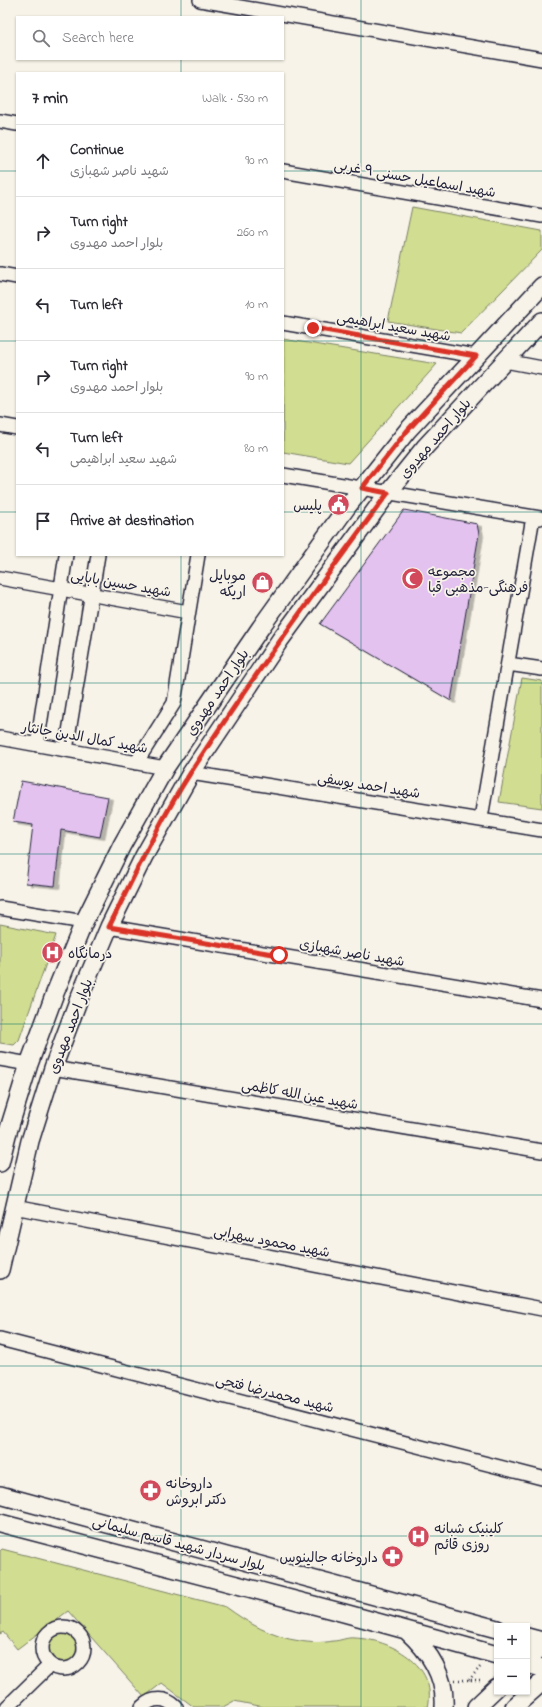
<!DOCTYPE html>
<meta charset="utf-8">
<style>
body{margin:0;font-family:"Indie Flower","Playpen Sans Arabic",sans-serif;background:#f2f2f3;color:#2b2b33}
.controls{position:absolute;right:12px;bottom:12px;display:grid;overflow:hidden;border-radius:0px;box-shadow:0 1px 3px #0004}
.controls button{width:36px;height:36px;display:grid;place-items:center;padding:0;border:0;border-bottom:1px solid #e1e1e2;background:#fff;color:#2b2b33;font:20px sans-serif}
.stop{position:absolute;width:12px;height:12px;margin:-9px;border:3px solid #d93025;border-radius:50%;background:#fff}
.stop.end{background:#d93025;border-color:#fff;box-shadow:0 1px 4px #0008}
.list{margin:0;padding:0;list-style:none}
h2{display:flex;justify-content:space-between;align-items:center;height:52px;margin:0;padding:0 16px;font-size:17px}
h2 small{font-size:13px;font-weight:400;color:#7c7c81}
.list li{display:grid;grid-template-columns:26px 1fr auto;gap:12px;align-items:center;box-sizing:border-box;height:72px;padding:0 16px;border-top:1px solid #e1e1e2}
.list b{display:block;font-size:15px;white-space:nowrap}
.list p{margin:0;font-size:13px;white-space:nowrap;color:#7c7c81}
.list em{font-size:13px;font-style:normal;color:#7c7c81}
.icon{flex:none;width:22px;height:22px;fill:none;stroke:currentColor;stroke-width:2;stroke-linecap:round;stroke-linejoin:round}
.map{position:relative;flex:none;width:542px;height:1707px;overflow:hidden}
.search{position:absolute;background:#fff;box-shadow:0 1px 3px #0004;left:16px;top:16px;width:268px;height:44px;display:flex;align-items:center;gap:10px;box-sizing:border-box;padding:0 14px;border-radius:0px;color:#7c7c81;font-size:15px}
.panel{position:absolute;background:#fff;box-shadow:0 1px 3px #0004;left:16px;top:72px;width:268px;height:484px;border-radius:0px}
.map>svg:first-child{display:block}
.green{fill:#d1dd90;stroke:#7a8066}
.building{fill:#e3c2ef;stroke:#22223b;filter:url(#shadow)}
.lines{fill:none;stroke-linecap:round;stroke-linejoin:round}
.minor-casing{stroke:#22223b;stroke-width:16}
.major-casing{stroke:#22223b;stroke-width:20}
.path{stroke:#22223b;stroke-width:2.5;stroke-dasharray:1 3;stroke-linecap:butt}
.minor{stroke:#f7f3e8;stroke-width:13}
.major{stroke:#f7f3e8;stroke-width:17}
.route{stroke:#d93025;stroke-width:5}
.grid{fill:none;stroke:#0f766e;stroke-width:1;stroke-opacity:0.55}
.labels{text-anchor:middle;stroke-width:3.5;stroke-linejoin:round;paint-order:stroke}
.street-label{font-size:14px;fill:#22223b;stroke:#f7f3e8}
.poi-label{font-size:14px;fill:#22223b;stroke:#f7f3e8;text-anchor:start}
</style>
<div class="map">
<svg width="542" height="1707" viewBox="0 0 542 1707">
<defs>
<filter id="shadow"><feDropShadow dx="4.5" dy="2.5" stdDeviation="0" flood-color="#0004"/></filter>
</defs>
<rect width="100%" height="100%" fill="#f7f3e8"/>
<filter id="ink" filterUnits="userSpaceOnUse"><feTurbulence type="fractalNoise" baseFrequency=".025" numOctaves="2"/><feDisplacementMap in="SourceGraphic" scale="8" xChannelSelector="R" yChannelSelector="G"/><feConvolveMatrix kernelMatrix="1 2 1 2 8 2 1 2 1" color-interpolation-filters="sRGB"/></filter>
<g filter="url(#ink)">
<!-- green -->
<path class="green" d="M412,207L542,231V250L461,333L388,321Z
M283,339L437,364L348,463L283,452Z
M522,678L542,681V808L499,802Z
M0,924L56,935L19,1040L14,1045L0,1043Z
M2,1549L226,1607C248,1623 271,1637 300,1641C310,1643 323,1643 333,1641C340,1641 347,1637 354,1638C391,1639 438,1665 428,1707H264L234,1701L223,1707H194L162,1683L144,1697L68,1611L17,1649L3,1632L0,1634V1551Z
M49 1647a15 15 0 1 1 30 0a15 15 0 1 1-30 0Z"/>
<!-- building -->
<path class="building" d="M404,510L477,524L479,534L451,701L320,624Z
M21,781L108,797L100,837L61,830L55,886L26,883L33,825L13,822Z"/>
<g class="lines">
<defs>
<path id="minor" d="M200,0L542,59
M0,121L17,124
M283,171L542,216
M0,274L17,277
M283,323L476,356
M505,361L542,368
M0,425L17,428
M283,475L540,518
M0,578L188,612
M508,664L542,669
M0,738L165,768
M37,745L66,555
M66,750L98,555
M136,763L174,703L198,555
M191,773L542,830
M481,818L533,517
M0,908L84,922
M109,927L542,1000
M0,1059L29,1064
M53,1068L542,1151
M14,1207L542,1309
M0,1339L542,1478
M42 1648a21 21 0 1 1 42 0a21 21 0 1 1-42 0Z
M7,1707L50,1665
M142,1707C152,1697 166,1697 176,1707"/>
<path id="major" d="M0,1163L7,1135L29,1064L55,993L84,922L122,845L165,768L261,627L347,507L407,431L542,286
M0,1270L30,1141L53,1068L78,1001L109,927L144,856L191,773L280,640L388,493L425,447L542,321
M0,1495L497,1629
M0,1523L344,1613L497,1655
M407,1631C429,1651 446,1677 444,1707
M527,1637L542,1641
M527,1660L542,1646
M527,1664L542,1668
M476,1707L497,1687
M514,1707L542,1682"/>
</defs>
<!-- minor casing -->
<use href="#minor" class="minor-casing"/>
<!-- major casing -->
<use href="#major" class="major-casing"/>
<!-- path -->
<path class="path" d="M455,1680H482
M469,1680L481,1666"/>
<!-- minor -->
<use href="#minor" class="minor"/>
<!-- major -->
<use href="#major" class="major"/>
</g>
</g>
<g class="lines" filter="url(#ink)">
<!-- route -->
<path class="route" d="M279,955L109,927C134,876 160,820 191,772C253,676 320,584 388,493L362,488L407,431L476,356L313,328"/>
</g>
<!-- grid -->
<path class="grid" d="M181,0V17M361,0V1707M181,59V73M0,171H17M283,171H542M0,341H17M283,341H542M0,512H17M283,512H542M181,555V1707M0,683H542M0,854H542M0,1024H542M0,1195H542M0,1366H542M0,1536H542"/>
<!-- icons -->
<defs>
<symbol id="civic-disc" viewBox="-11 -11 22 22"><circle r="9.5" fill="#d1495b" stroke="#f7f3e8"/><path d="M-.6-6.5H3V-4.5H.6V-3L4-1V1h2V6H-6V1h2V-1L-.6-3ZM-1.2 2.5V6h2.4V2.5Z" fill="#fff"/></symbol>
<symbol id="mosque-disc" viewBox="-11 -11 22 22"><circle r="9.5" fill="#d1495b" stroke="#f7f3e8"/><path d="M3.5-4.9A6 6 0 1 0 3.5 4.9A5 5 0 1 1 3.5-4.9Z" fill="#fff"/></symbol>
<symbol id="shop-disc" viewBox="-11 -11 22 22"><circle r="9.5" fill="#d1495b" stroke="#f7f3e8"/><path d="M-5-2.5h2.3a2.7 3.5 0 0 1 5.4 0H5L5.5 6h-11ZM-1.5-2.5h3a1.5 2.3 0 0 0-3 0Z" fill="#fff"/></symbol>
<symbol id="hospital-disc" viewBox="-11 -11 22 22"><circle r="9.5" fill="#d1495b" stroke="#f7f3e8"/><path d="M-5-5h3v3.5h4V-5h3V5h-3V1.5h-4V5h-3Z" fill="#fff"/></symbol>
<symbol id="pharmacy-disc" viewBox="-11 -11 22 22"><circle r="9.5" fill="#d1495b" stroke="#f7f3e8"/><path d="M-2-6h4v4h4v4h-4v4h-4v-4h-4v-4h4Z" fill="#fff"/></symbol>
</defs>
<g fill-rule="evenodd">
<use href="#civic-disc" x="326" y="492" width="25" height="25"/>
<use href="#mosque-disc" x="400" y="566" width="25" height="25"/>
<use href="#shop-disc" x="250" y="570" width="25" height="25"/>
<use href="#hospital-disc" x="40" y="940" width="25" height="25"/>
<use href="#pharmacy-disc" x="138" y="1478" width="25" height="25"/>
<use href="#hospital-disc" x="406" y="1524" width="25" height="25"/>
<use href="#pharmacy-disc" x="380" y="1544" width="25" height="25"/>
</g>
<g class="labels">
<!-- street labels -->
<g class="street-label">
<text transform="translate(415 178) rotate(10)" y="5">شهید اسماعیل حسنی ۹ غربی</text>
<text transform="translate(394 326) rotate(10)" y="5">شهید سعید ابراهیمی</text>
<text transform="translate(435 438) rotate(-49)" y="5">بلوار احمد مهدوی</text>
<text transform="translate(121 583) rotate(10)" y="5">شهید حسین بابایی</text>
<text transform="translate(217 692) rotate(-56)" y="5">بلوار احمد مهدوی</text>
<text transform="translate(85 737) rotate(10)" y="5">شهید کمال الدین جانثار</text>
<text transform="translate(369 785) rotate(9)" y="5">شهید احمد یوسفی</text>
<text transform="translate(352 952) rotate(10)" y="5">شهید ناصر شهبازی</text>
<text transform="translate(70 1026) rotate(-69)" y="5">بلوار احمد مهدوی</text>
<text transform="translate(300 1094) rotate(10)" y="5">شهید عین الله کاظمی</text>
<text transform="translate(272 1241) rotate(11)" y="5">شهید محمود سهرابی</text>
<text transform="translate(275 1393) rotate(14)" y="5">شهید محمدرضا فتحی</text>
<text transform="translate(179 1543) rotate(15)" y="5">بلوار سردار شهید قاسم سلیمانی</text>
</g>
<!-- poi labels -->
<g class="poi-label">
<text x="322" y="510" text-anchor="end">پلیس</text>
<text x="428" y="576">مجموعه<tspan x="428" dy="16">فرهنگی-مذهبی قبا</tspan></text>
<text x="246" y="580" text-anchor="end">موبایل<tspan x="246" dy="16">اریکه</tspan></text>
<text x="68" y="958">درمانگاه</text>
<text x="166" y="1488">داروخانه<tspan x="166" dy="16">دکتر ابروش</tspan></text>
<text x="434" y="1533">کلینیک شبانه<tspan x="434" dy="16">روزى قائم</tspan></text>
<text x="378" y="1562" text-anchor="end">داروخانه جالینوس</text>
</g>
</g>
</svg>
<div class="controls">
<button>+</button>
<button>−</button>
</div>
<div class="stop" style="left:279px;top:955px"></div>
<div class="stop end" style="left:313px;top:328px"></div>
<div class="search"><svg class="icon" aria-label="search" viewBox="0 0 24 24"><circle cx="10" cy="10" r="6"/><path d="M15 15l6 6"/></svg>Search here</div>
<section class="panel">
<h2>7 min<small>Walk · 530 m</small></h2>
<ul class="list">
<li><svg class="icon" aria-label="ahead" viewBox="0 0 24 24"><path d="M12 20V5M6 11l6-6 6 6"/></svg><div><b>Continue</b><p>شهید ناصر شهبازی</p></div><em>90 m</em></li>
<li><svg class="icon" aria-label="right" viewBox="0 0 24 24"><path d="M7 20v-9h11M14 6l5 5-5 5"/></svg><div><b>Turn right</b><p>بلوار احمد مهدوی</p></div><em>260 m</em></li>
<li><svg class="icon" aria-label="left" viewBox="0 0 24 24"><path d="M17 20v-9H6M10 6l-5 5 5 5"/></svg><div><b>Turn left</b></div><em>10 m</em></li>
<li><svg class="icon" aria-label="right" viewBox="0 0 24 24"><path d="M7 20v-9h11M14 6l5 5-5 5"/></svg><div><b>Turn right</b><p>بلوار احمد مهدوی</p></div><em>90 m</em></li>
<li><svg class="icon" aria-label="left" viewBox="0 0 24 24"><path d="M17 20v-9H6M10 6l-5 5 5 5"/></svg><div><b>Turn left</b><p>شهید سعید ابراهیمی</p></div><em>80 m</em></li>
<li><svg class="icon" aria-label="arrive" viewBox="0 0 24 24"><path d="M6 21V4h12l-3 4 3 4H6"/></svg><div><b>Arrive at destination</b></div></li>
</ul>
</section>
</div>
